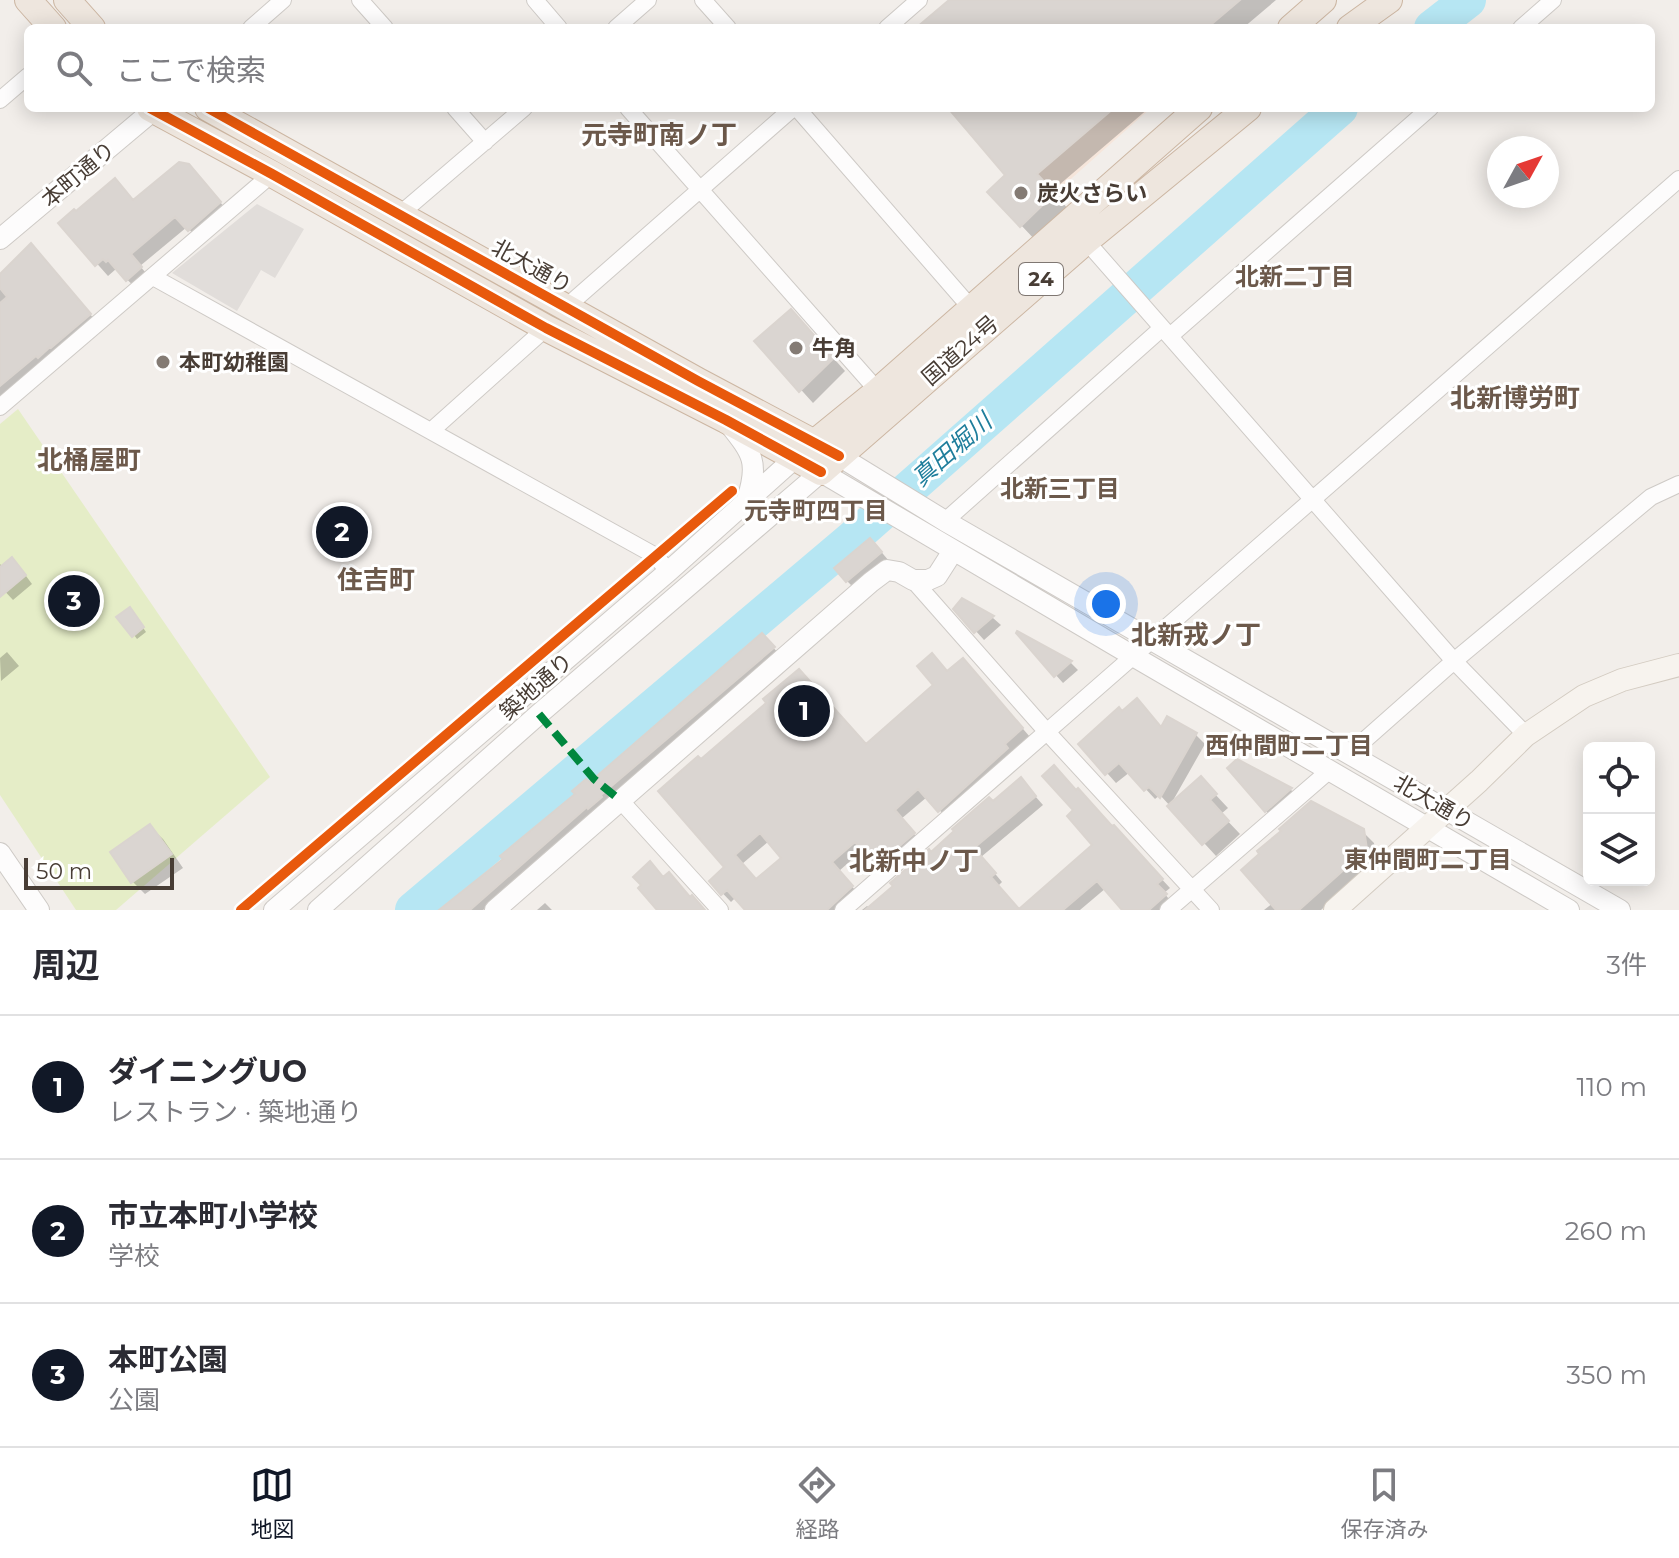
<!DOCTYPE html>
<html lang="ja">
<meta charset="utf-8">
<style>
body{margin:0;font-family:Montserrat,"Noto Sans JP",sans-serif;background:#f2f2f3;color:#2b2b33}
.controls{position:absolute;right:24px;bottom:24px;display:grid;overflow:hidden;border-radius:12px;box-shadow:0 4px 20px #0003}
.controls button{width:72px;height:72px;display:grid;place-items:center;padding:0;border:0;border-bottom:2px solid #e1e1e2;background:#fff;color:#2b2b33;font:40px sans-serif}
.compass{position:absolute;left:1487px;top:136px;width:72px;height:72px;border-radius:50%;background:#fff;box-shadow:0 4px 20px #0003;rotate:50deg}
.scale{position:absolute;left:24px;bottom:20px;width:150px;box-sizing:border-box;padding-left:8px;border:4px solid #483d35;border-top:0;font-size:22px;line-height:28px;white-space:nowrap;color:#483d35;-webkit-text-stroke:6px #fff;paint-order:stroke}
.you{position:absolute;left:1106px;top:604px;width:28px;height:28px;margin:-20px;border:6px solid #fff;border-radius:50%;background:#1a73e8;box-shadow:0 0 0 12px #1a73e833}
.badge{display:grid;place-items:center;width:52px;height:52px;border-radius:50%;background:#111827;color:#fff;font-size:26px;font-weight:700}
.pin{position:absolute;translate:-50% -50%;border:4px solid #fff;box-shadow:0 2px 8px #0006}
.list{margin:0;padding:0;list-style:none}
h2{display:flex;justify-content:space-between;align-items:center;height:104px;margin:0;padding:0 32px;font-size:34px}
h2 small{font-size:26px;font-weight:400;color:#7c7c81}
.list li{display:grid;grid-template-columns:52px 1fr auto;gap:24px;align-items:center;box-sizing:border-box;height:144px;padding:0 32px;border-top:2px solid #e1e1e2}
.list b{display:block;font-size:30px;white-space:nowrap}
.list p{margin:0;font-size:26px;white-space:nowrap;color:#7c7c81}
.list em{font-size:26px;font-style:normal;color:#7c7c81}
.icon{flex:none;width:44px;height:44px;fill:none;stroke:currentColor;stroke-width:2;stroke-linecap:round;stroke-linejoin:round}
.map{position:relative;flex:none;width:1679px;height:910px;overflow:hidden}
.search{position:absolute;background:#fff;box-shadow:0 4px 20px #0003;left:24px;right:24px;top:24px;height:88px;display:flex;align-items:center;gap:20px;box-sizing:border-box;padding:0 28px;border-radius:12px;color:#7c7c81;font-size:30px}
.sheet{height:536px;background:#fff}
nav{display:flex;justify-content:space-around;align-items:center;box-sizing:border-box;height:112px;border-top:2px solid #e1e1e2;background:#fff;font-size:22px;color:#7c7c81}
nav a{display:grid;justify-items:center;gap:4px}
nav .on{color:#111827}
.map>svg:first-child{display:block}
.commercial{fill:#f6e6db}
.green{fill:#e5edc7}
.parking{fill:#e1ddda}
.shadow{fill:#0003;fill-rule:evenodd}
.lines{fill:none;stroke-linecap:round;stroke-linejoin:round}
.river{stroke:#b6e6f3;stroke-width:36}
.building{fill:#dad5d1;stroke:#dad4cf;stroke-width:2;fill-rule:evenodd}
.minor-casing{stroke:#cecac6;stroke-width:18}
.tertiary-casing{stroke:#cecac6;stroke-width:22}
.secondary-casing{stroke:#d3cbc1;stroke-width:24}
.trunk-casing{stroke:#ccb6a2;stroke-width:28}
.minor{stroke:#fdfcfc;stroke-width:16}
.tertiary{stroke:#fdfcfc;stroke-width:20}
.secondary{stroke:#f7f3ee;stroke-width:22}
.trunk{stroke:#eee6de;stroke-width:26}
.quiet{stroke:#00873e;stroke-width:8;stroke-dasharray:16 8;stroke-linecap:butt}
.cycleway-casing{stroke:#fff;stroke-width:15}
.cycleway{stroke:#e8590c;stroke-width:10}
.poi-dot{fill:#847b74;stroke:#fff;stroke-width:3}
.labels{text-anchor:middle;stroke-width:6;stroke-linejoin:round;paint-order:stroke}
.shield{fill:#fff;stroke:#7f7772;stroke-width:2}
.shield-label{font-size:20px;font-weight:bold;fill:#483d35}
.street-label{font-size:22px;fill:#483d35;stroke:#fff}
.poi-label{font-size:22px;font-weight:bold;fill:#483d35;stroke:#fff;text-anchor:start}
.neighbourhood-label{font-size:24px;font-weight:bold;fill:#6c594b;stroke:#fff}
.water-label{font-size:24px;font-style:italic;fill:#1f7e9c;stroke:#fff}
.quarter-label{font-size:26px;font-weight:bold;fill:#6c594b;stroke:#fff}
</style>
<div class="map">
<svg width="1679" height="910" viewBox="0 0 1679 910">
<rect width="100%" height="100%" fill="#f2eeea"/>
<!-- commercial -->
<path class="commercial" d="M948,108H1151L1055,193L1017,150L998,166Z"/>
<!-- green -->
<path class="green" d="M18,409L270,777L116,910H76L0,795V424Z"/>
<!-- parking -->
<path class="parking" d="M257,204L304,229L275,278L261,270L237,311L172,273Z"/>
<!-- shadow -->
<path class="shadow" d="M952,0H1276L1243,28H919Z
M951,108H1149L1052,191L1070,211L1037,242L990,192L1008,175Z
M200,178L230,214L200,241L187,227L140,266L151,279L138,290L116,269L108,276L61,223L134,202Z
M41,256L100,326L0,406V276Z
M803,324L845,371L813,403L757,341Z
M878,548L889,561L855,589L847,581Z
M0,564L3,567L20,568L32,584L13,600L0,586Z
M962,600L993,618L1001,625L984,640L956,609Z
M133,613L146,632L137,639L134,635Z
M1021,636L1071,663L1078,670L1063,683Z
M769,643L780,655L483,910H442L472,888L590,785Z
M7,652L19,666L1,681L0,658Z
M971,668L1030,737L948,819L927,797L901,819L921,842L886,873L864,849L839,871L860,896L845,910H747L736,897L731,902L711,881L727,867L701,762L866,746L948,673ZM769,841L784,858L757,881L742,864Z
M1162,729L1196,735L1205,744L1171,804L1213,792L1228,808L1221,814L1240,834L1216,856L1160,795L1155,799L1130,772L1116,783L1081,744Z
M1238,761L1291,790L1299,797L1274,819L1266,811Z
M1028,788L1043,805L981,857L1002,882L998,886L1018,910L1113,829L1122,836L1170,888L1164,893L1173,904L1166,910H1125L1106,888L1080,910H862L867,906L870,908L931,854L993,804Z
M150,827L163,839L183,868L145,894L133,882L113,852Z
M1363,832L1374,843L1376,860L1321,910H1264Z
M545,903L552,910H537Z"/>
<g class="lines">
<!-- river -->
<path class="river" d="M1432,28L1468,0
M413,910L852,539L1340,108"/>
</g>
<!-- building -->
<path class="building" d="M949,0H1240L1207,28H916Z
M948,108H1114L1037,174L1055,193L1020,227L987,192L1005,175Z
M179,162L189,164L221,202L188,231L175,217L131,254L142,267L126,281L108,260L106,262L103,259L95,266L58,223L74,209L76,211L115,178L133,200Z
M31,243L91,314L51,348L50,347L38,358L36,356L0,386V303L7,297L0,288V274Z
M791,309L834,358L799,392L754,341Z
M870,538L882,552L846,582L834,568Z
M12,557L26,575L0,597V567Z
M962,598L994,616L974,633L953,609Z
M130,607L144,627L132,637L116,617Z
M1017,631L1072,661L1054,677L1016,633Z
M762,633L775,647L601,795L602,797L588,809L587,807L470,910H439L503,859L500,856L575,794L572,791L586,779L590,782Z
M932,653L947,671L963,658L1023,728L1005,744L1008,748L938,812L918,789L895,810L915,833L876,866L855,842L832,862L853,886L827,910H745L727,890L721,895L709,881L724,867L658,791L698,756L701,759L766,703L763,699L799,669L866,744L933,685L917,666ZM760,833L781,858L756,879L735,855Z
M1137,698L1161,727L1167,716L1197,733L1160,798L1149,787L1144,791L1119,763L1105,775L1078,744L1119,707L1122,711Z
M1237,759L1292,788L1265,812L1227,768Z
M1054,765L1076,790L1078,788L1112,826L1114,825L1163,879L1157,884L1167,894L1149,910H1122L1097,881L1063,910H865L893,886L890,883L929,849L931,852L954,831L952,829L989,797L993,801L1021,777L1036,796L974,848L996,873L991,877L1019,909L1092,845L1067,816L1073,810L1042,776Z
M1201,776L1217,794L1210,800L1229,821L1202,845L1167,806Z
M1311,801L1364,829L1367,849L1299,910H1276L1241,870L1259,854L1257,851L1281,831L1279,829Z
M150,824L172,854L131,883L110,852Z
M650,861L663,877L669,872L690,897L692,895L705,910H657L638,888L641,885L633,877Z"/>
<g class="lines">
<defs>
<path id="minor" d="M360,0L385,28
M535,0L559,28
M703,0L728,28
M251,28L283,0
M616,28L648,0
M887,28L919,0
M1521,28L1553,0
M0,100L28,76
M455,108L485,142
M628,108L878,391
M797,108L971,308
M399,215L524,108
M1080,234L1454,661L1526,735
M153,277L654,555L669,571
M565,308L793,108
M1170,336L1430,108
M0,407L272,174
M431,431L546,328
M945,521L1162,328
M913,580L1047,732L1211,910
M1350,753L1454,661L1651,497L1679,484
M621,801L720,910
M843,910L1679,179
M1168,910L1330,770"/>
<path id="tertiary" d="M0,239L156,108
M729,424C753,454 759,462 747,500
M839,456L945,521L1620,910
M0,853L39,910
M274,910L669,571L795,458
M318,910L539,714L821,472L1133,656L1569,910
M495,910L871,582L887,570L899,572L913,580H928L937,576L953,551"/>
<path id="secondary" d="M1335,910L1479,781L1526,735L1584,696L1622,680L1679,665"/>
<path id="trunk" d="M28,0L53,28
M67,0L92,28
M1291,28L1323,0
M1350,28L1389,0
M150,108L272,174L546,328L726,420L821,472L1086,241L1248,108
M208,108L698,381L839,456
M803,452L878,391L1199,108"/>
</defs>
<!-- minor casing -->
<use href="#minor" class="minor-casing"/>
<!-- tertiary casing -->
<use href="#tertiary" class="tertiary-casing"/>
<!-- secondary casing -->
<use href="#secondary" class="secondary-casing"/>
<!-- trunk casing -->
<use href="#trunk" class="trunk-casing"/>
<!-- minor -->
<use href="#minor" class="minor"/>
<!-- tertiary -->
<use href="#tertiary" class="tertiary"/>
<!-- secondary -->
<use href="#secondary" class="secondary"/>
<!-- trunk -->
<use href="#trunk" class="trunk"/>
<!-- quiet -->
<path class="quiet" d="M539,714L594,779L621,801"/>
<defs>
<path id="cycleway" d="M150,108L272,174L546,328L726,420L821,472
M208,108L698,381L839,456
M241,910L732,491"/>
</defs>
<!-- cycleway casing -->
<use href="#cycleway" class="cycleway-casing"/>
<!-- cycleway -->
<use href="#cycleway" class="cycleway"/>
</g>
<!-- markers -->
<g class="poi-dot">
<circle cx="1021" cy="193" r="8"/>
<circle cx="796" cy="348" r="8"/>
<circle cx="163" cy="362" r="8"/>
</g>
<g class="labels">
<!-- shield labels -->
<rect class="shield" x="1019" y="263" width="44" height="32" rx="6"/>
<g class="shield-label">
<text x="1041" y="286">24</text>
</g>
<!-- street labels -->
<g class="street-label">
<text transform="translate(78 174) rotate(-40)" y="8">本町通り</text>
<text transform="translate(532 266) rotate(29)" y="8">北大通り</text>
<text transform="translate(960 350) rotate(-41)" y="8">国道24号</text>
<text transform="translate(536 686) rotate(-41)" y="8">築地通り</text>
<text transform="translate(1434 802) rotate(30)" y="8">北大通り</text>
</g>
<!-- poi labels -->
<g class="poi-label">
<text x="1037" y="201">炭火さらい</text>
<text x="812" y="356">牛角</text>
<text x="179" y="370">本町幼稚園</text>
</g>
<!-- neighbourhood labels -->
<g class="neighbourhood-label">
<text x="1295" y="285">北新二丁目</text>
<text x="1060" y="497">北新三丁目</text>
<text x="816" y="519">元寺町四丁目</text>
<text x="1289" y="754">西仲間町二丁目</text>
<text x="1428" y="868">東仲間町二丁目</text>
</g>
<!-- water labels -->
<g class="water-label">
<text transform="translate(952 450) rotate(-41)" y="8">真田堀川</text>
</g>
<!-- quarter labels -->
<g class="quarter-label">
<text x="659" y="144">元寺町南ノ丁</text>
<text x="1515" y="407">北新博労町</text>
<text x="89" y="469">北桶屋町</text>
<text x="376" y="589">住吉町</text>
<text x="1196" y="644">北新戎ノ丁</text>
<text x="914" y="870">北新中ノ丁</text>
</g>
</g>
</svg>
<div class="controls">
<button><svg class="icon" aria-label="locate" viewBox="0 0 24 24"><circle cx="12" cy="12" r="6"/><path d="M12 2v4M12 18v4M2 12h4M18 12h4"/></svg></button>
<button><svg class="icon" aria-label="layers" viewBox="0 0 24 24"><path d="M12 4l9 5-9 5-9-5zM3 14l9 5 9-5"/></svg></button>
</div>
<svg class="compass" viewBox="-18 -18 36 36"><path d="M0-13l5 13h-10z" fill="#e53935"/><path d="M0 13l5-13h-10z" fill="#7c7c81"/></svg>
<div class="scale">50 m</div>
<div class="you"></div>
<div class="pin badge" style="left:804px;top:711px">1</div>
<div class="pin badge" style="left:342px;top:532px">2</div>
<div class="pin badge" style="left:74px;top:601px">3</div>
<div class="search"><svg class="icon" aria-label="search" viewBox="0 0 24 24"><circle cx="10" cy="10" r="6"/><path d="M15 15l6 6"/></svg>ここで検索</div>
</div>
<section class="sheet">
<h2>周辺<small>3件</small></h2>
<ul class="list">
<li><span class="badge">1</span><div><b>ダイニングUO</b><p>レストラン · 築地通り</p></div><em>110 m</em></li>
<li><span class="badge">2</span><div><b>市立本町小学校</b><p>学校</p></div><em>260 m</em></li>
<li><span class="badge">3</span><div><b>本町公園</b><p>公園</p></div><em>350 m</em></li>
</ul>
</section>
<nav>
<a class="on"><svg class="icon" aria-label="map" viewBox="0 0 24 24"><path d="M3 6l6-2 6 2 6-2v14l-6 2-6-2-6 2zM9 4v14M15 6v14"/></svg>地図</a>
<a><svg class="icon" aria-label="directions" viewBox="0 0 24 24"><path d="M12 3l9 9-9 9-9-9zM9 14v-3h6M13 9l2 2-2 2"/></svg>経路</a>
<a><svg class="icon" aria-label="saved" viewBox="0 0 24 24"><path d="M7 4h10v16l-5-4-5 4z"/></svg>保存済み</a>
</nav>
